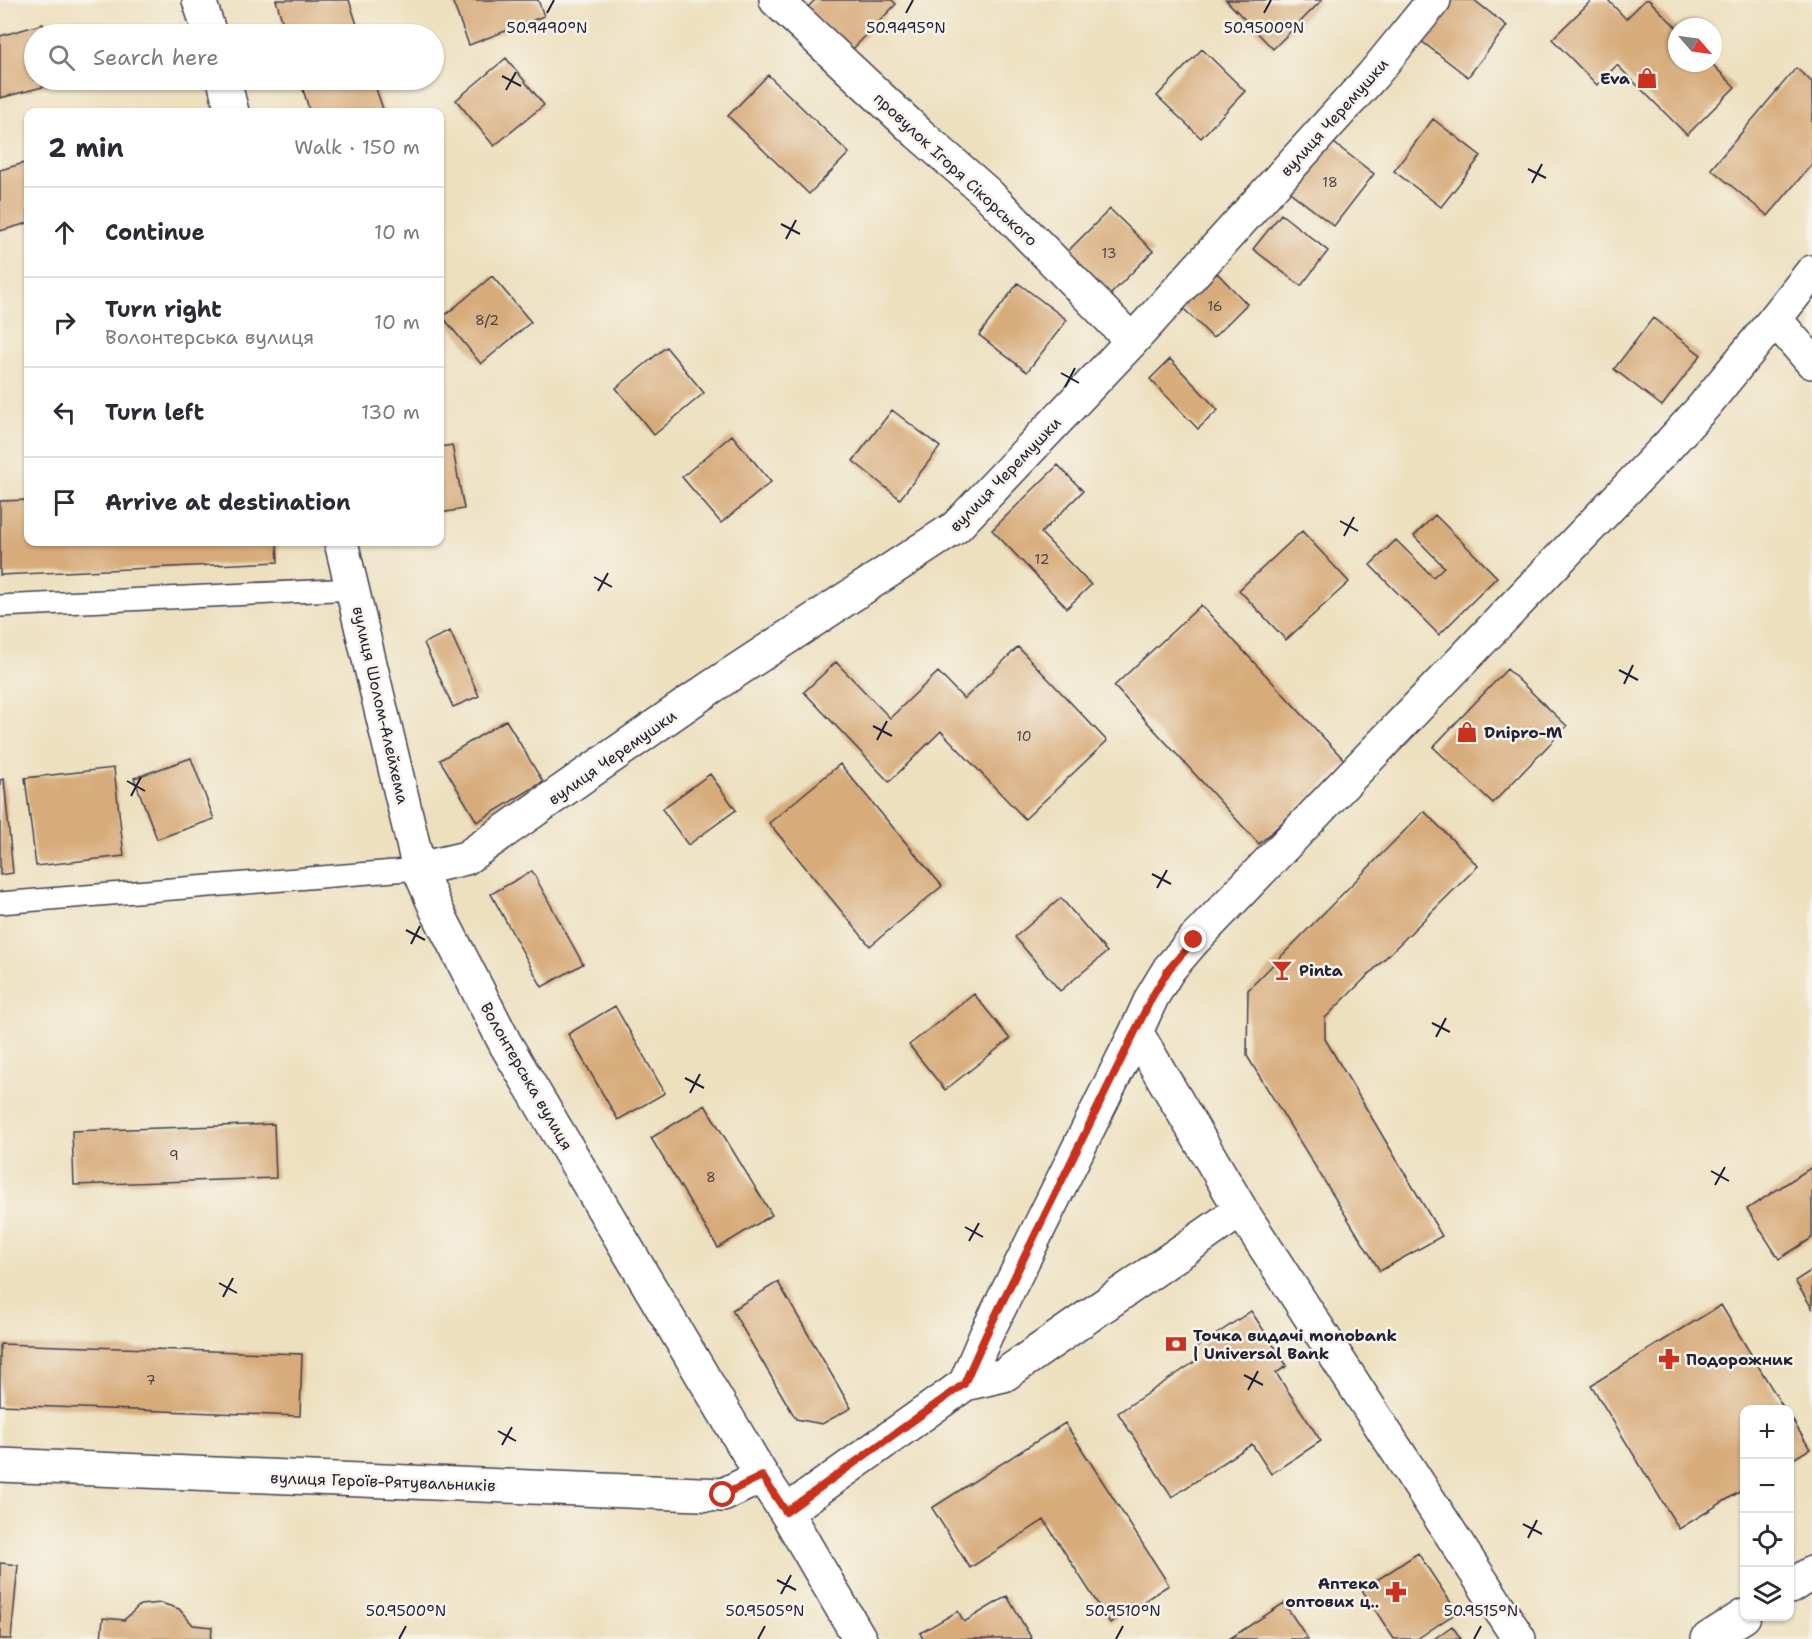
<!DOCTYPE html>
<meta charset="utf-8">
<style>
body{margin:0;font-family:"Shantell Sans",sans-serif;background:#f2f2f3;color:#2b2b33}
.controls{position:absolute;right:18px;bottom:18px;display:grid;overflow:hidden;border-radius:12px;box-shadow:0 2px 4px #0004}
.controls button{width:54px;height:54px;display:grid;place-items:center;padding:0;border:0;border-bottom:2px solid #e1e1e2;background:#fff;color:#2b2b33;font:30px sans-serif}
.compass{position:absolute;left:1668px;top:18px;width:54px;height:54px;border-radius:50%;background:#fff;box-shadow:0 2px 4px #0004;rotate:118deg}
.stop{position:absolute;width:18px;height:18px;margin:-14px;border:4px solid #c8321e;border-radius:50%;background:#fff}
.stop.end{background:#c8321e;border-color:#fff;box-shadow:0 2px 6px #0008}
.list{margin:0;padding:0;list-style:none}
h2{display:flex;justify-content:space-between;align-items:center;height:78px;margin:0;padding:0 24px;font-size:26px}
h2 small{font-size:20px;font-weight:400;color:#7c7c81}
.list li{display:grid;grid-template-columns:39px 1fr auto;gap:18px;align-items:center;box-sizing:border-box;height:90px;padding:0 24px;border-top:2px solid #e1e1e2}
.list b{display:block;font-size:22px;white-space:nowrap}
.list p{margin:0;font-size:20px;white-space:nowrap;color:#7c7c81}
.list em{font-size:20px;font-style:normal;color:#7c7c81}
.icon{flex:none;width:33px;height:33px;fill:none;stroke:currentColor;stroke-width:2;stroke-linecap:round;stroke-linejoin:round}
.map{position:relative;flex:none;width:1812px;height:1639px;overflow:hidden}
.search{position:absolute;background:#fff;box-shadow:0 2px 4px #0004;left:24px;top:24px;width:420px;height:66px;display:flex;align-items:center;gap:15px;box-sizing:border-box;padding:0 21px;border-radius:33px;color:#7c7c81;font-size:22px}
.panel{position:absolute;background:#fff;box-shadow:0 2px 4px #0004;left:24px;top:108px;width:420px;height:438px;border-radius:12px}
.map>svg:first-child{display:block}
.building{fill:#d7ab7a}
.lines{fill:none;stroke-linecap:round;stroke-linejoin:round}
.service-casing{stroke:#403e4f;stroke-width:24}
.minor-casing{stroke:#403e4f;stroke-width:36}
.tertiary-casing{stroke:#403e4f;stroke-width:36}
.service{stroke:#fff;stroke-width:21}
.minor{stroke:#fff;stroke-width:33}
.tertiary{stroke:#fff;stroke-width:33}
.route{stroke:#c8321e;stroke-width:8}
.ticks{fill:none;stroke:#22223b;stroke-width:2}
.labels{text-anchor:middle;stroke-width:5;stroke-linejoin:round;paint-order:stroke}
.number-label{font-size:14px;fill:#4f444b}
.poi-label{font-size:16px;font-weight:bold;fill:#22223b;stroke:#f7f3e8;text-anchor:start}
.street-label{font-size:16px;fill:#22223b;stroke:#f7f3e8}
.ticks-label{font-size:15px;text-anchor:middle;fill:#22223b;stroke:#f7f3e8;stroke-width:5;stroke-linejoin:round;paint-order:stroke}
</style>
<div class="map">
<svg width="1812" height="1639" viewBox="0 0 1812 1639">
<rect width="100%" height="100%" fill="#f7f3e8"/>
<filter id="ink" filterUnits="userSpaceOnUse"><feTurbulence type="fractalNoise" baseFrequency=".0167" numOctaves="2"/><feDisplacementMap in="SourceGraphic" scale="12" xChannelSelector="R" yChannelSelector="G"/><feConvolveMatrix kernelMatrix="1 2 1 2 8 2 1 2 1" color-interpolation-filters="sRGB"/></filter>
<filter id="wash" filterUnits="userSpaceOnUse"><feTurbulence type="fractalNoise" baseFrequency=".008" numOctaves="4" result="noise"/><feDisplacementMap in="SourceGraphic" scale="24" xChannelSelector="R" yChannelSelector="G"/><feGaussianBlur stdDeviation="1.35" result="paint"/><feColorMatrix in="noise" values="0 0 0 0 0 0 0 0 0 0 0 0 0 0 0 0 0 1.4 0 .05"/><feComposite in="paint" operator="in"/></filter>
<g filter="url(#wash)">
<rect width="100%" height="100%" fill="#ede0bf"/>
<g id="blocks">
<!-- building -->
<path class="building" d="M276,0H349L360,34H286Z
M452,0H538L544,16L469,45Z
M815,0H892L896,4L851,51L807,8Z
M1226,0H1322L1273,49Z
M1451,0H1474L1507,26L1468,77L1420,40Z
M1592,0H1608L1626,19L1645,0H1649L1677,28V63H1711L1735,87L1687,135L1617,65L1597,85L1552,39Z
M43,24L45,34H34V80H57L58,83L0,98V36Z
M1202,49L1245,91L1201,138L1157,96Z
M506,58L544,105L494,146L456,100Z
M1796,68L1812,82V164L1768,216L1711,169Z
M768,75L849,153L809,194L728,116Z
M300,80H373L384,112H310Z
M1433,119L1481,156L1441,207L1394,171Z
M1326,137L1374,174L1334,226L1286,189Z
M28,162V223L0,231V170Z
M1110,209L1153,251L1107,298L1064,255Z
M1281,214L1328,251L1301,286L1253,249Z
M1217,273L1247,304L1213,338L1182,307Z
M492,276L531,322L481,364L443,317Z
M1018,283L1067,320L1027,372L979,335Z
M1653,318L1701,355L1662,406L1614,369Z
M666,347L704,393L654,435L616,388Z
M1170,359L1218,410L1198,429L1150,379Z
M892,410L940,447L900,499L853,461Z
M732,435L771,482L721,523L682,477Z
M452,445L464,509L440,513V447Z
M1058,465L1083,491L1041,533L1091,585L1067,608L992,530Z
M28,500V542H277L278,562L0,575V501Z
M1435,515L1497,577L1439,635L1370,565L1396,540L1433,577L1444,567L1414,536Z
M1302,531L1349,582L1286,640L1239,590Z
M1201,605L1347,763L1259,844L1114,686Z
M450,631L479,696L453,707L424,643Z
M1018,647L1107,741L1025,819L941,731L889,782L804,692L836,662L890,718L938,672L964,699Z
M1507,669L1567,726L1493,803L1433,747Z
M506,720L543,782L477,822L440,760Z
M191,758L214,819L157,839L134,778Z
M840,764L942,886L870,946L769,823Z
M114,768L124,856L36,866L25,778Z
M710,774L736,810L688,845L662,809Z
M4,779L13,873L0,875V780Z
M1424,811L1478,866L1325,1018V1039L1442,1236L1380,1271L1247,1056L1248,990Z
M532,871L583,964L542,987L491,894Z
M1061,898L1107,952L1060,991L1015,937Z
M974,994L1010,1039L945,1090L909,1045Z
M615,1006L665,1093L618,1120L568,1034Z
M705,1105L772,1215L718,1248L651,1138Z
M274,1124L276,1178L74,1185L72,1131Z
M1812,1167V1238L1779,1259L1747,1209Z
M1812,1270V1308L1795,1281Z
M778,1282L851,1408L822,1424L796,1419L732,1310Z
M1721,1305L1785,1410H1744V1489L1679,1529L1591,1385Z
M1251,1311L1287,1366L1276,1373L1321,1441L1271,1474L1252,1444L1172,1497L1118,1413L1199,1359L1196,1348Z
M0,1344L302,1354L300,1416L0,1405Z
M1790,1416L1810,1449L1790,1461Z
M1065,1423L1169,1585L1110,1623L1044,1520L970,1568L932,1508Z
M1418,1553L1457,1612L1417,1639H1394L1362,1590Z
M0,1563L18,1565L11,1639H0Z
M1007,1596L1032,1639H923L920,1633L958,1611L964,1622Z
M161,1603L179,1609L193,1625L212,1627L211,1639H101L103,1618L124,1620L140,1605Z
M1284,1603L1308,1639H1229Z
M1452,1626L1461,1639H1434Z"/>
</g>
</g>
<g filter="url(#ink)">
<use href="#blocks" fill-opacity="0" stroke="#403e4f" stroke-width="1.5"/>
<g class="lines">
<defs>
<path id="service" d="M0,606L354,589
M0,903L419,869"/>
<path id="minor" d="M776,0L918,133L987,193L1132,341
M1775,319L1812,272
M419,869L466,858L710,688L956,527L1132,341L1373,75L1434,0
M965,1384L1004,1375L1241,1210
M0,1465L723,1495L762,1476
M786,1512L965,1384L986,1335L1136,1032
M1519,1639L1241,1210L1136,1032L1152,997L1169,969L1194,940L1665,449L1704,406L1775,319L1812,362"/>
<path id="tertiary" d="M199,0L210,34
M224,80L232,112
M341,542L419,869L437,911L506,1045L762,1476L786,1512L860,1639
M1790,1587L1812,1573
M1708,1639L1744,1616"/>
</defs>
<!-- service casing -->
<use href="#service" class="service-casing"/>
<!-- minor casing -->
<use href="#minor" class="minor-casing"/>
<!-- tertiary casing -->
<use href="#tertiary" class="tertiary-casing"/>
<!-- service -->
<use href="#service" class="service"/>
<!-- minor -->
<use href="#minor" class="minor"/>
<!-- tertiary -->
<use href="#tertiary" class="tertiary"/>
</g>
</g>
<g class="lines" filter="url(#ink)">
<!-- route -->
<path class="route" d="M723,1495L762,1476L786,1512L964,1384L986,1335L1152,997L1169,969L1194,940"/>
</g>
<!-- ticks -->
<path class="ticks" d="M547,13L554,0M906,13L913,0M1264,13L1271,0M502,76L521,86M506,90L516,72M1528,169L1546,178M1532,183L1542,164M781,224L800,234M786,239L796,220M1061,373L1079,383M1065,387L1075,368M1340,521L1358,531M1344,536L1354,517M594,577L612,587M598,591L608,573M1619,670L1638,680M1624,684L1633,665M873,726L892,736M877,740L887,721M127,781L145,791M131,796L141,777M1152,874L1171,884M1157,888L1167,870M406,930L425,940M411,944L420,926M1432,1023L1450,1032M1436,1037L1446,1018M685,1078L704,1088M690,1093L700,1074M1711,1171L1729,1181M1715,1185L1725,1167M965,1227L983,1237M969,1241L979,1223M219,1283L237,1293M223,1297L233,1278M1244,1375L1263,1385M1248,1390L1258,1371M498,1431L516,1441M502,1445L512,1427M1523,1524L1542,1534M1528,1538L1537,1520M777,1580L796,1590M781,1594L791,1575M399,1639L406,1626M758,1639L765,1626M1116,1639L1123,1626M1474,1639L1481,1626"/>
<!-- icons -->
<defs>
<symbol id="shop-bare" viewBox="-9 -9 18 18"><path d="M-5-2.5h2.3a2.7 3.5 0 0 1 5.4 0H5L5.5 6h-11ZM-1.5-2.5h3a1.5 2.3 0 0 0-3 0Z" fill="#c8321e" stroke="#f7f3e8" stroke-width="2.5" paint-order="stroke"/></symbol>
<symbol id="bar-bare" viewBox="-9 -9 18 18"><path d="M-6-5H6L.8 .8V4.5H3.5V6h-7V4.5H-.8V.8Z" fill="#c8321e" stroke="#f7f3e8" stroke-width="2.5" paint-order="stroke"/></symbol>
<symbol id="bank-bare" viewBox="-9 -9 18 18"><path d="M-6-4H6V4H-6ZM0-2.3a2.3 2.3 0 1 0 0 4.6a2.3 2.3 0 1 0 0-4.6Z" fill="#c8321e" stroke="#f7f3e8" stroke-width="2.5" paint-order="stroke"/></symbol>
<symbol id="pharmacy-bare" viewBox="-9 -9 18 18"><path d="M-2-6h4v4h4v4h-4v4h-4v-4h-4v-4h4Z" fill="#c8321e" stroke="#f7f3e8" stroke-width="2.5" paint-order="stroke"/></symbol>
</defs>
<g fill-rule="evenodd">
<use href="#shop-bare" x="1632" y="63" width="30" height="30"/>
<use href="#shop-bare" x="1452" y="717" width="30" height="30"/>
<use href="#bar-bare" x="1267" y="955" width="30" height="30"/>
<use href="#bank-bare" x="1161" y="1329" width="30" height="30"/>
<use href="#pharmacy-bare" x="1654" y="1344" width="30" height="30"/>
<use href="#pharmacy-bare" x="1381" y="1577" width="30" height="30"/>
</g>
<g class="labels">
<!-- number labels -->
<g class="number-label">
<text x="1330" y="187">18</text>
<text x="1109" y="258">13</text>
<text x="1215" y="311">16</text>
<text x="487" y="325">8/2</text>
<text x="1042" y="564">12</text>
<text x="1024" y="741">10</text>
<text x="174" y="1160">9</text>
<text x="711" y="1182">8</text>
<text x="151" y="1385">7</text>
</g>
<!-- poi labels -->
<g class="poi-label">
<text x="1630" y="84" text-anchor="end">Eva</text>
<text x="1484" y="738">Dnipro-M</text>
<text x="1299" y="976">Pinta</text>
<text x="1193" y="1341">Точка видачі monobank<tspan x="1193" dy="18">| Universal Bank</tspan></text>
<text x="1686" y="1365">Подорожник</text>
<text x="1379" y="1589" text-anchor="end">Аптека<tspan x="1379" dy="18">оптових ц‥</tspan></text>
</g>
<!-- street labels -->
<g class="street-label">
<text transform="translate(1334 117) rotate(-48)" y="6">вулиця Черемушки</text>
<text transform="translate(956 169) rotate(43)" y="6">провулок Ігоря Сікорського</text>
<text transform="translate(1005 474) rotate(-46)" y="6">вулиця Черемушки</text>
<text transform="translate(381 705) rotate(77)" y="6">вулиця Шолом-Алейхема</text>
<text transform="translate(612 757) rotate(-35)" y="6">вулиця Черемушки</text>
<text transform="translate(527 1076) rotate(60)" y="6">Волонтерська вулиця</text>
<text transform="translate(383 1481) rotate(2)" y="6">вулиця Героїв-Рятувальників</text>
</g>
</g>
<g class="ticks-label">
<text x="547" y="33">50.9490°N</text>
<text x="906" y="33">50.9495°N</text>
<text x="1264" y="33">50.9500°N</text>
<text x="406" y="1616">50.9500°N</text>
<text x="765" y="1616">50.9505°N</text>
<text x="1123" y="1616">50.9510°N</text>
<text x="1481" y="1616">50.9515°N</text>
</g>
</svg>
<div class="controls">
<button>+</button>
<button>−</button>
<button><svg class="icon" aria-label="locate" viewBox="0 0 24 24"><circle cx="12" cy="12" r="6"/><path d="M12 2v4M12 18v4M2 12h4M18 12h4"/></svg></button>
<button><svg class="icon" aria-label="layers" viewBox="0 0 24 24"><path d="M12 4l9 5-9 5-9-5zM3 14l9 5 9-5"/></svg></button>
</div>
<svg class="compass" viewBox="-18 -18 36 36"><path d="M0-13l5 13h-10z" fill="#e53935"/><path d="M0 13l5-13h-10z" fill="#7c7c81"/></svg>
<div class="stop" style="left:723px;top:1495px"></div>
<div class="stop end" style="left:1194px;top:940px"></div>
<div class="search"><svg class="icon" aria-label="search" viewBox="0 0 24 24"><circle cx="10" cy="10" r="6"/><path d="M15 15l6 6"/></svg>Search here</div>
<section class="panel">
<h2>2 min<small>Walk · 150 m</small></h2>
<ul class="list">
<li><svg class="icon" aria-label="ahead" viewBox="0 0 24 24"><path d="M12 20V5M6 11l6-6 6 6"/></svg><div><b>Continue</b></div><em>10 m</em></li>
<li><svg class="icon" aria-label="right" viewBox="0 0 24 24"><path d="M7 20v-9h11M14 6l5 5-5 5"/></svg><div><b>Turn right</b><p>Волонтерська вулиця</p></div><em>10 m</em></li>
<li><svg class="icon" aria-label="left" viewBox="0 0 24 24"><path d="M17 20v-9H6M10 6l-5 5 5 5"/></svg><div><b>Turn left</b></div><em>130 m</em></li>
<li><svg class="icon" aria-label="arrive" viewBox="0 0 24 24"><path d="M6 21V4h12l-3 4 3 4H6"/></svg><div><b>Arrive at destination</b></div></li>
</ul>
</section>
</div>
